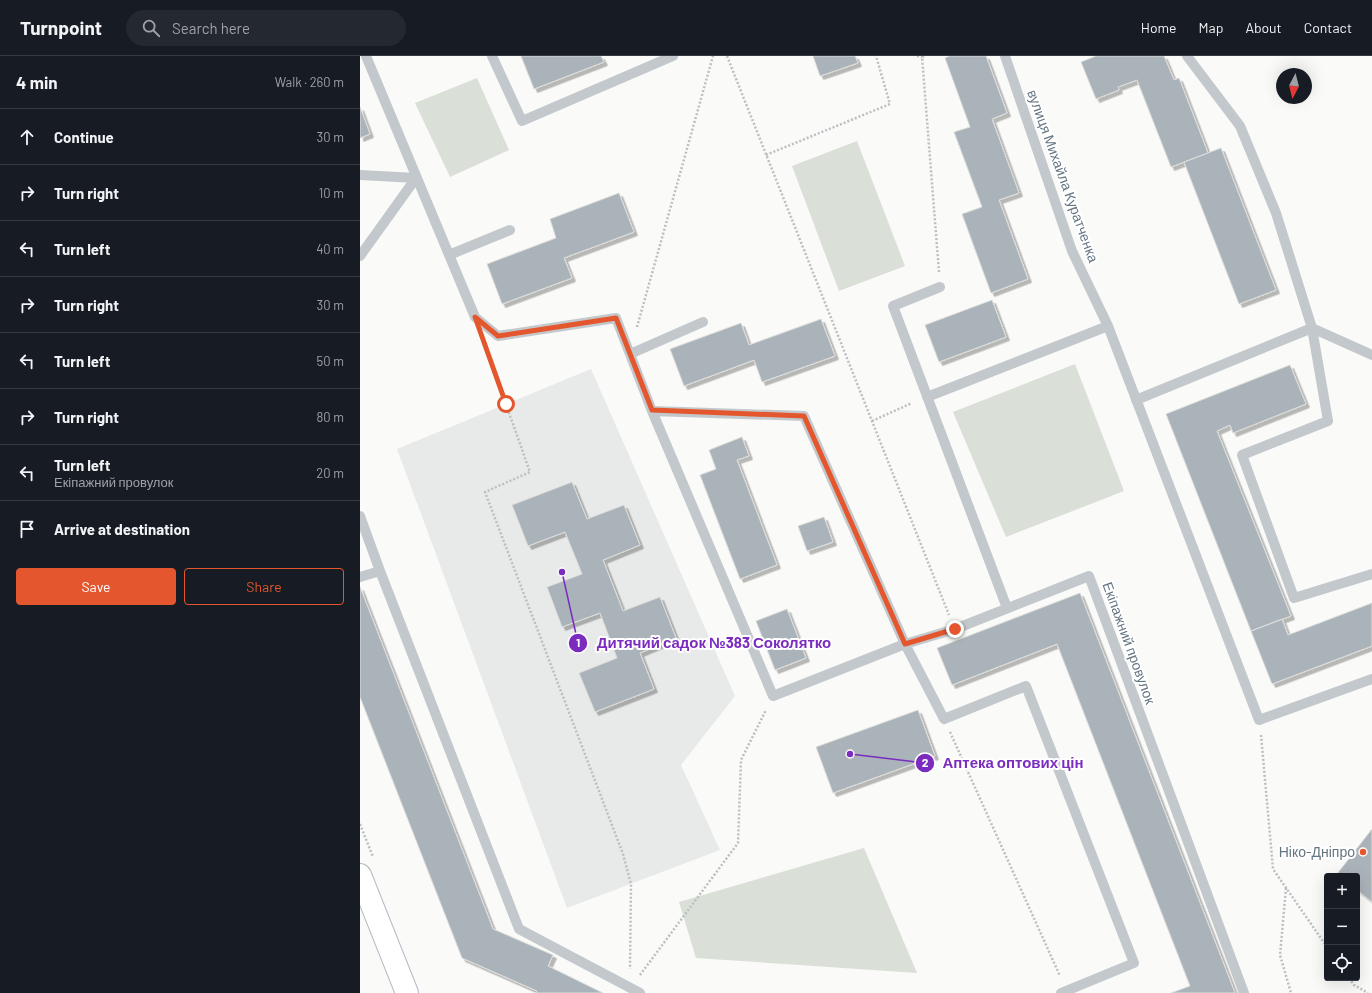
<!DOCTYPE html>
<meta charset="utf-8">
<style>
body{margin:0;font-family:Barlow,sans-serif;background:#242831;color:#f1f3f6}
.controls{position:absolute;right:12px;bottom:12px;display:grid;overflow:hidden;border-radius:4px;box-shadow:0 4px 16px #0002}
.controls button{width:36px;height:36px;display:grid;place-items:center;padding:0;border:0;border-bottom:1px solid #363941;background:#171b24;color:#f1f3f6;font:20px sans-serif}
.compass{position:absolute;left:916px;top:12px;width:36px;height:36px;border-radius:50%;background:#171b24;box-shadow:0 4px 16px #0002;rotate:187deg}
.stop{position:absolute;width:12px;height:12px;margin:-9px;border:3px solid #e4572e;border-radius:50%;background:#fff}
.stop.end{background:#e4572e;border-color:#fff;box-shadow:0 1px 4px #0008}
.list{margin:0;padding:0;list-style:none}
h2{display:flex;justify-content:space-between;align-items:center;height:52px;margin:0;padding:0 16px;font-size:17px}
h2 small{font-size:13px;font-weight:400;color:#9ea1a6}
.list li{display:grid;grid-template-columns:26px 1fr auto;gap:12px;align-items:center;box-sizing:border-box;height:56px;padding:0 16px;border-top:1px solid #363941}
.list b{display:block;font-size:15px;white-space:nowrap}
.list p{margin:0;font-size:13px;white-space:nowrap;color:#9ea1a6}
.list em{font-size:13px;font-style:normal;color:#9ea1a6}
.actions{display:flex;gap:8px;padding:12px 16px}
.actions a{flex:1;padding:9px 0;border:1px solid #e4572e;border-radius:4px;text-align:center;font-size:14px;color:#e4572e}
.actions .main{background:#e4572e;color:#fff}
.icon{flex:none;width:22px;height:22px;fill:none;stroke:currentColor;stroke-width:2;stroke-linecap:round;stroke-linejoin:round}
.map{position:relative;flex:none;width:1012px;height:937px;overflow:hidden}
header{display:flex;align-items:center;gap:24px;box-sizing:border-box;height:56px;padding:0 20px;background:#171b24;border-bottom:1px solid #363941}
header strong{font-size:19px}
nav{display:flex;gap:22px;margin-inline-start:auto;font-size:14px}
.search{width:280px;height:36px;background:#242831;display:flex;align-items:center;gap:10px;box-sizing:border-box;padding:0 14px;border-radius:22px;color:#9ea1a6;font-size:15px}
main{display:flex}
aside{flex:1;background:#171b24}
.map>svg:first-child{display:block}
.built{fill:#e8e9e9}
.green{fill:#dadfd7}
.building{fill:#aab3b9;stroke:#dcdcda;filter:url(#shadow)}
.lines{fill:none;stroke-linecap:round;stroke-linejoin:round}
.secondary-casing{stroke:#b3babf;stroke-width:24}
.path{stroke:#bbbfc2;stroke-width:2.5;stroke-dasharray:2 2;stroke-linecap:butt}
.lane{stroke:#c3c8cc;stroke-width:10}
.secondary{stroke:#fff;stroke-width:22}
.route{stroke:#e4572e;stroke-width:5}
.poi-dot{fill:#e4572e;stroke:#fff;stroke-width:1.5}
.labels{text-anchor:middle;stroke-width:4;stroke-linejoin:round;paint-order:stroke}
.street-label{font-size:14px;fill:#657683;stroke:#fff}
.poi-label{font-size:14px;fill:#657683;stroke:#fff;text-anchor:end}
.leader{fill:none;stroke:#7b2cbf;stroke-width:1.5}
.callout-dot{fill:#7b2cbf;stroke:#fff;stroke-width:1.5}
.mark-label{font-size:12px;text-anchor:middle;font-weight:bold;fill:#fff}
.callout-label{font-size:15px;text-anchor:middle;font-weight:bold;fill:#7b2cbf;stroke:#fff;stroke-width:4;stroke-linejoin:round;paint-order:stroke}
</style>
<header>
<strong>Turnpoint</strong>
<div class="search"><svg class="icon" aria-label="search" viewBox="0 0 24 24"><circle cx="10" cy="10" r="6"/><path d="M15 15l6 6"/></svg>Search here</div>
<nav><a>Home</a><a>Map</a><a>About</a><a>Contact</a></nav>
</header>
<main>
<aside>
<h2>4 min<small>Walk · 260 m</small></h2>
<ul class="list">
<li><svg class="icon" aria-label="ahead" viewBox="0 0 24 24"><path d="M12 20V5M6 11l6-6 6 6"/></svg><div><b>Continue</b></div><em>30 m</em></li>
<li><svg class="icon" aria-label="right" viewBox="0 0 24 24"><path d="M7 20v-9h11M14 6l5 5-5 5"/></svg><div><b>Turn right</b></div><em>10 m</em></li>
<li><svg class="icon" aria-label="left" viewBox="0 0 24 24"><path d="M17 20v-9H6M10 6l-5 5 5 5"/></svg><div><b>Turn left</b></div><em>40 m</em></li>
<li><svg class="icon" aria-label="right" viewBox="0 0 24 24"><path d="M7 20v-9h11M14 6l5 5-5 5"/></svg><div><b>Turn right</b></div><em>30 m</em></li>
<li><svg class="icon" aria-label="left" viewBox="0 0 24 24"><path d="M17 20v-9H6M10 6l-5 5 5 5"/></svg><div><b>Turn left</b></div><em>50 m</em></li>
<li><svg class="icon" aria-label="right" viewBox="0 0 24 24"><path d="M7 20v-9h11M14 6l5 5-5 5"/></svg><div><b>Turn right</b></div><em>80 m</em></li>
<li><svg class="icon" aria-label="left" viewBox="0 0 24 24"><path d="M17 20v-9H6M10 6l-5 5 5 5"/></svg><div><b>Turn left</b><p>Екіпажний провулок</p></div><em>20 m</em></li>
<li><svg class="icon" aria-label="arrive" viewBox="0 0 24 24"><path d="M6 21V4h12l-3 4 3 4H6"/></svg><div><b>Arrive at destination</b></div></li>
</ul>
<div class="actions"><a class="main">Save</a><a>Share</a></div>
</aside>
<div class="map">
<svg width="1012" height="937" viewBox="0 0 1012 937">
<defs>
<filter id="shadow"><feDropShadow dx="3.5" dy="3.5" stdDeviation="0" flood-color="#0004"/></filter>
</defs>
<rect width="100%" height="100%" fill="#fafaf8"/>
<!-- built -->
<path class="built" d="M231,313L375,640L321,709L360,794L207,852L37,393Z"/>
<!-- green -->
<path class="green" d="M117,22L149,94L90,121L55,47Z
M497,85L545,210L479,235L432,110Z
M715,308L764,435L646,481L593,356Z
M504,792L557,917L336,902L319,846Z"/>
<!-- building -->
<path class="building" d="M161,0H241L244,6L174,33Z
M453,0H495L498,7L460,20Z
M590,0H626L647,57L632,63L659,137L639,144L668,223L631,237L602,158L622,151L594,76L610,71L585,2Z
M736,0H804L814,24L819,22L848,97L811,111L777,24L758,31L759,34L736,43L721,6Z
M0,51L10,78L0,82Z
M861,92L916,234L879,248L824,106Z
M259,137L274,176L204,202L212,222L142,248L127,208L196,182L190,163Z
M632,244L646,281L579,306L565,269Z
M461,263L475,300L402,326L394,304L324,330L310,293L381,267L389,289Z
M930,309L946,348L873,377L870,369L857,375L931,560L891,575L806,358Z
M382,381L389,400L377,404L417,509L380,523L340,419L356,413L349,394Z
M212,426L227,463L264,449L280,489L243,504L263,555L300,541L316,582L280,597L294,633L235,656L219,617L257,602L240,557L202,571L187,531L222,518L205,476L168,490L152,449Z
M464,461L473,486L447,495L438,470Z
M0,531L133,873L193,899L188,910L243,937H176L177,935L102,902L0,641Z
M720,537L875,937H811L830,930L697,588L592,629L577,592Z
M1012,547V590L912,628L891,575L922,563L928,579Z
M427,553L446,602L415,614L396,565Z
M558,654L575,700L473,737L456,691Z
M1012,773V846L997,834V820H979L977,818Z"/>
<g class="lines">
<defs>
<path id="secondary" d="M0,819L47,937"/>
</defs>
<!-- secondary casing -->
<use href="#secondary" class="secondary-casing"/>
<!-- path -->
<path class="path" d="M367,0L589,559
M557,0L562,1
M564,0L562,1L579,216
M406,99L530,48L516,0
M277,271L353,0
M126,292L170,416L125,436L263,798L271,828L270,913
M512,365L552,347
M590,676L700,920
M901,679L913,813L967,891
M0,768L13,801
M926,832L920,899L931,937
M280,919L378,787L381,704L406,654
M989,922L994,929L1008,937"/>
<!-- lane -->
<path class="lane" d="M6,0L115,261L138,280L256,262L292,355L413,640L545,588L595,573L729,520L884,937
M132,0L162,65L313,0
M645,0L712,195L748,270L899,664L1012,623
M827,0L880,70L916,157L952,272L968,365L882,399L934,542L1012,518
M0,119L56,122
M89,199L150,174
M0,200L56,122
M580,231L533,250L647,552
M952,272L1012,299
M270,298L343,266
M567,341L748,270
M776,344L952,272
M292,355L444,360L545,588L584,663L666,630L774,907L701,937
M0,460L20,515L159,873L280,937
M0,521L20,515"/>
<!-- secondary -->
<use href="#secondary" class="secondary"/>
</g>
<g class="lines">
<!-- route -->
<path class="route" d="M146,348L115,261L138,280L256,262L292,354L444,360L545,588L595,573"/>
</g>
<!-- markers -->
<circle class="poi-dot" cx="1003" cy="796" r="4"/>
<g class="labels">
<!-- street labels -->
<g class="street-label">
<text transform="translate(703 120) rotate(70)" y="5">вулиця Михайла Куратченка</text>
<text transform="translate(769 587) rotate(70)" y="5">Екіпажний провулок</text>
</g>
<!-- poi labels -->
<g class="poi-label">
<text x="995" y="801">Ніко-Дніпро</text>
</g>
</g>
<!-- callouts -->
<path class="leader" d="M202 516L218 587M490 698L565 707"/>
<g class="callout-dot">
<circle cx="202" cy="516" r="4"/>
<circle cx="490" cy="698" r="4"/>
<circle cx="218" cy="587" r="10"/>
<circle cx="565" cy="707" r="10"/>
</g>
<g class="mark-label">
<text x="218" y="591">1</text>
<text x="565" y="711">2</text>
</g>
<g class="callout-label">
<text x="354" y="592">Дитячий садок №383 Соколятко</text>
<text x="653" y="712">Аптека оптових цін</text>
</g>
</svg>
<div class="controls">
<button>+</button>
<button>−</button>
<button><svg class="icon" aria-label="locate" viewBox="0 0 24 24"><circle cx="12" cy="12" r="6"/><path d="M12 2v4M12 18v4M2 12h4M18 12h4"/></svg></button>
</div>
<svg class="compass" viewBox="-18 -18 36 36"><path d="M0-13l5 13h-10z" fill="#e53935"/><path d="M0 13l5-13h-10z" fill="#9ea1a6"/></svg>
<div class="stop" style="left:146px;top:348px"></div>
<div class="stop end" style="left:595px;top:573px"></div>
</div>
</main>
